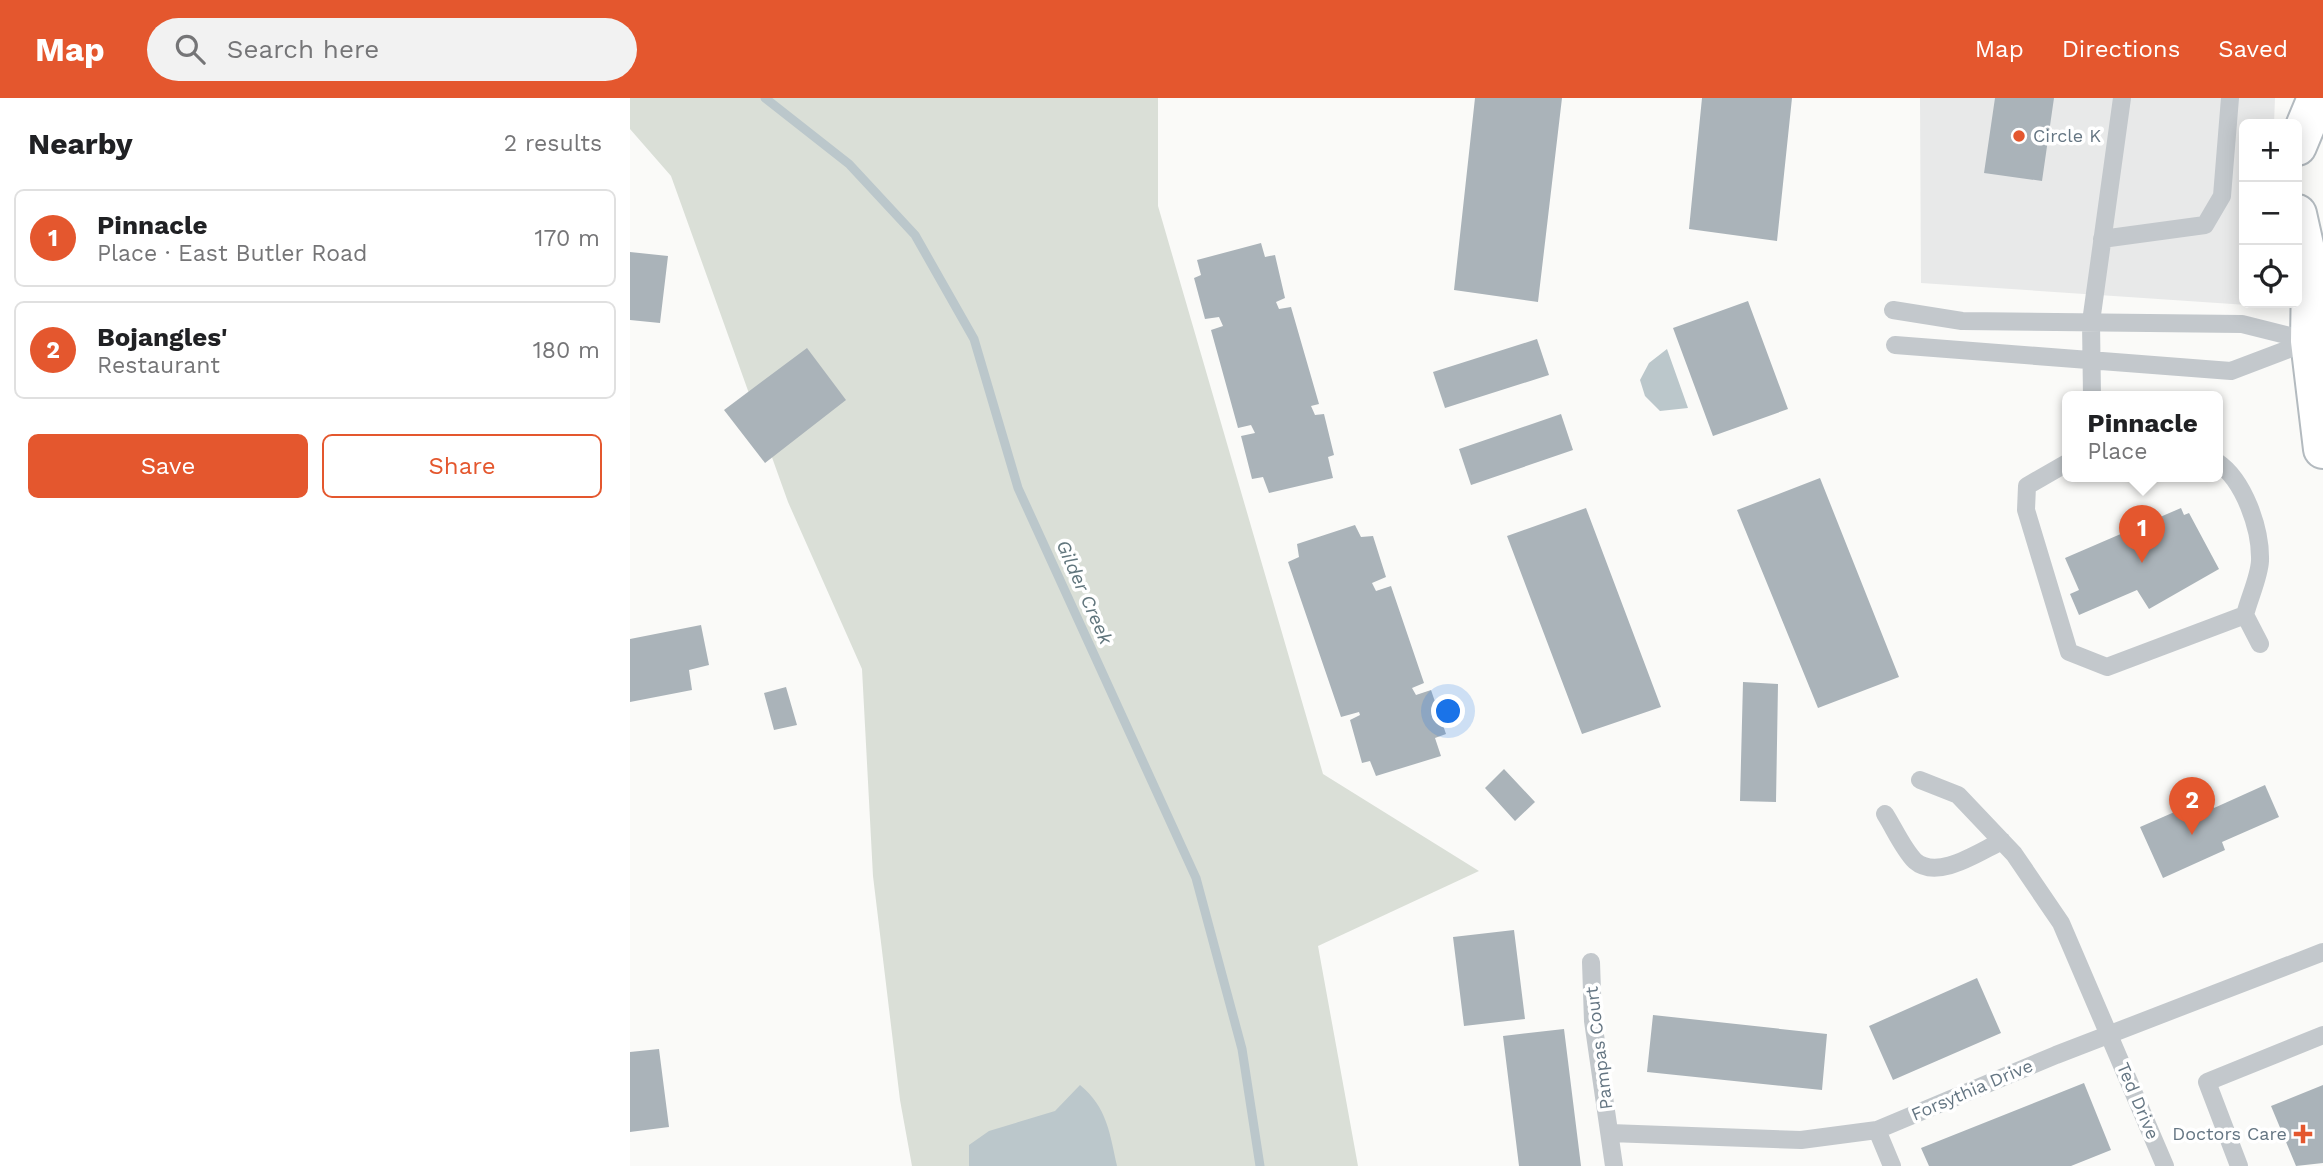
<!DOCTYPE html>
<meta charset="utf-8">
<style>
body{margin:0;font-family:"Work Sans",sans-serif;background:#f2f2f2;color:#202124}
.controls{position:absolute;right:21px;top:21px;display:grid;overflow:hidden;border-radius:10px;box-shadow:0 4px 18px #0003}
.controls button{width:63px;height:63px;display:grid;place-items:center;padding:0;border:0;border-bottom:2px solid #e0e0e0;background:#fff;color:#202124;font:35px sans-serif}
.you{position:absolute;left:819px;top:614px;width:24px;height:24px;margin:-18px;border:5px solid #fff;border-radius:50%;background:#1a73e8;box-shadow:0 0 0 10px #1a73e833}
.badge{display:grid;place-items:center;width:46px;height:46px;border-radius:50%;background:#e4572e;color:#fff;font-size:23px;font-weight:700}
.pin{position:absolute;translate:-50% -58px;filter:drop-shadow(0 2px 4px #0008)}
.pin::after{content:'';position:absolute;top:37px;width:24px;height:21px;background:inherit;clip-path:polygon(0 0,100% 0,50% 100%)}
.popup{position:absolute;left:1432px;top:293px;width:161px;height:91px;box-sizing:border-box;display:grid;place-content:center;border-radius:10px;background:#fff;filter:drop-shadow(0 2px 5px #0005);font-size:23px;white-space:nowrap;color:#757577}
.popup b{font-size:26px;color:#202124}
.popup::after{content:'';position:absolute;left:50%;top:100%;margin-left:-14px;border:14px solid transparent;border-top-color:#fff}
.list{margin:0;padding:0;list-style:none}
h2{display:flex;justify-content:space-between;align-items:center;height:91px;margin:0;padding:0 28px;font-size:30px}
h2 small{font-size:23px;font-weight:400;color:#757577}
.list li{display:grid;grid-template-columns:46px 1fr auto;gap:21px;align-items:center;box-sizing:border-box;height:98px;margin:0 14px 14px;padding:0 14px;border:2px solid #e0e0e0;border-radius:10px}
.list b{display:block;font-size:26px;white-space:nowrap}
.list p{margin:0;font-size:23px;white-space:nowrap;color:#757577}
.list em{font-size:23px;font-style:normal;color:#757577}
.actions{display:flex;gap:14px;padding:21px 28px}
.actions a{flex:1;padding:16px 0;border:2px solid #e4572e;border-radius:10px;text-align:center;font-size:24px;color:#e4572e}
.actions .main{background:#e4572e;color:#fff}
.icon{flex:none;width:38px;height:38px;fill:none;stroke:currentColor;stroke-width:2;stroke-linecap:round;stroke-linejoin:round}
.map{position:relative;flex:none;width:1693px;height:1068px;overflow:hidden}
header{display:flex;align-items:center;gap:42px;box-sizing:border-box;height:98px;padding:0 35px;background:#e4572e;color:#fff}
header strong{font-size:33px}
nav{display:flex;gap:38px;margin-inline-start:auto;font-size:24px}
.search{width:490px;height:63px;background:#f2f2f2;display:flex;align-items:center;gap:18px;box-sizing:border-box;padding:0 24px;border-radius:38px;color:#757577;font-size:26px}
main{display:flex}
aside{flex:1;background:#fff}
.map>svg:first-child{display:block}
.built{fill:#e8e9e9}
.green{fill:#dadfd7}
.water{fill:#bbc7cb}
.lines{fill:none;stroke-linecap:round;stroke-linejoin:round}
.stream{stroke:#bbc7cb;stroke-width:9}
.building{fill:#aab3b9}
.secondary-casing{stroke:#b3babf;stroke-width:42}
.lane{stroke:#c3c8cc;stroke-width:18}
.secondary{stroke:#fff;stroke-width:38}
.poi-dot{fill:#e4572e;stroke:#fff;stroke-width:2.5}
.labels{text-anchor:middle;stroke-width:7;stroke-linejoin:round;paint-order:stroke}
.poi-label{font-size:18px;fill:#657683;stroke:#fff;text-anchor:start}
.street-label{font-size:18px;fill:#657683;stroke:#fff}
.water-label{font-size:19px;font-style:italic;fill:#60757c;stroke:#fff}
</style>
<header>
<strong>Map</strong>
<div class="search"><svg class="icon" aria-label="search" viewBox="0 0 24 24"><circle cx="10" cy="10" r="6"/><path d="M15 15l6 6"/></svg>Search here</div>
<nav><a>Map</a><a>Directions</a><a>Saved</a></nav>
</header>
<main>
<aside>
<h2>Nearby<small>2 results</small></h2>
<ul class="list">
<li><span class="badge">1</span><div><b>Pinnacle</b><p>Place · East Butler Road</p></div><em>170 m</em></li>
<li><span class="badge">2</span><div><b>Bojangles'</b><p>Restaurant</p></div><em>180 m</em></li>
</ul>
<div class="actions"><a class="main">Save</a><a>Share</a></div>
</aside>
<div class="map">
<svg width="1693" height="1068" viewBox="0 0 1693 1068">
<rect width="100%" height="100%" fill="#fafaf8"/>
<!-- built -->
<path class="built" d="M1290,0H1645L1644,26H1614V205H1633L1632,208L1291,185Z"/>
<!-- green -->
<path class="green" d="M0,0H528V108L693,676L849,773L688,848L728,1068H282L270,1002L243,778L232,571L158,404L41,78L0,31Z"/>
<!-- water -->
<path class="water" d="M1037,251L1058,310L1030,313L1015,298L1010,282L1019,265Z
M450,987C477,1009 480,1036 487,1068H339V1047L359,1033L425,1013Z"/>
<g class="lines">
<!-- stream -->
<path class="stream" d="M135,0L219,66L285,137L344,241L388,390L566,780L612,951L630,1068"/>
</g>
<!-- building -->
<path class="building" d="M845,0H932L908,204L824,192Z
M1072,0H1162L1147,143L1059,131Z
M1365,0H1424L1412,83L1354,75Z
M631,145L635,159L645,157L655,200L646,204L649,211L661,209L689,306L681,308L685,317L694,316L704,357L698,359L703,380L639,395L633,379L622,381L611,338L625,335L621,327L608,330L581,232L593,228L589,219L575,221L564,180L571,177L567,162Z
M0,154L38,158L30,225L0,222Z
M1118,203L1158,311L1083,338L1043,230Z
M907,241L919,277L815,310L803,274Z
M177,250L216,302L135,365L94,312Z
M931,316L943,352L841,387L829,351Z
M1190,380L1269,579L1188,610L1107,412Z
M956,410L1031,609L952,636L877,438Z
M1551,410L1554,417L1559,415L1589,471L1519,511L1507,492L1449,517L1440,496L1449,492L1435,460Z
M725,427L731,439L743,438L756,479L742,485L746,493L761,488L794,585L782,590L786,597L801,592L816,636L805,640L811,658L746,678L740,663L732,665L720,622L730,617L729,614L711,619L658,464L669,459L667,446Z
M71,527L79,567L59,572L62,592L0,604V541Z
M1113,584L1148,586L1146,704L1110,703Z
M156,589L167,627L144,632L134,595Z
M874,671L905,704L885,723L855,690Z
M1635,687L1649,719L1592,744L1595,752L1533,780L1510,729L1579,699L1584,710Z
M884,832L895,921L834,928L823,839Z
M1347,880L1371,935L1263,982L1239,928Z
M1023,917L1197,936L1192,992L1017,974Z
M934,931L951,1068H889L873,938Z
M29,951L39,1029L0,1034V954Z
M1454,985L1481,1052L1441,1068H1299L1291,1050Z
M1693,987V1065L1666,1068L1641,1008Z"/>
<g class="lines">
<defs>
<path id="secondary" d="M1667,48L1687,0
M1667,116L1681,178L1680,243L1693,351"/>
</defs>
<!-- secondary casing -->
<use href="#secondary" class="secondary-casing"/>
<!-- lane -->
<path class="lane" d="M1472,141L1575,127L1592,98L1600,0
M1263,212L1332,223L1612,226L1680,243
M1265,247L1601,273L1680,243
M1462,299L1461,224L1492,0
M1587,364C1614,382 1631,431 1630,463C1629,480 1619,500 1615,517L1630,546
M1437,365L1397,388L1396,412L1439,554L1477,569L1615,517
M1290,682L1328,697L1384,756L1431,825L1535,1068
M1255,716C1264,730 1273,751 1285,763C1308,783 1350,753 1372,743
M961,864L963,923L984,1068
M1247,1032L1262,1068
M980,1035L1171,1042L1247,1032L1426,957L1693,854
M1609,1068L1577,984L1693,937"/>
<!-- secondary -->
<use href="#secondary" class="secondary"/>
</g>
<!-- markers -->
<g class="poi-dot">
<circle cx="1389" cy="38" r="7"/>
<path d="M1669.5 1025.5h7v7h7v7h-7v7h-7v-7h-7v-7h7z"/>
</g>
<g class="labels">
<!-- poi labels -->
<g class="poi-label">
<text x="1403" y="44">Circle K</text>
<text x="1657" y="1042" text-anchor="end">Doctors Care</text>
</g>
<!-- street labels -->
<g class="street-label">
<text transform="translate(969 950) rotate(-97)" y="6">Pampas Court</text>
<text transform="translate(1342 992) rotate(-23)" y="6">Forsythia Drive</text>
<text transform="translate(1508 1003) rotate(67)" y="6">Ted Drive</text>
</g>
<!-- water labels -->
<g class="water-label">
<text transform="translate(455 494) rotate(66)" y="7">Gilder Creek</text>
</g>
</g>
</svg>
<div class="controls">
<button>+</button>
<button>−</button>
<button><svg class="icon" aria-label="locate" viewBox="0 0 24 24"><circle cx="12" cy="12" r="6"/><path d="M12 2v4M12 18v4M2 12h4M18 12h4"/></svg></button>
</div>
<div class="you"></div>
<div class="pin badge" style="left:1512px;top:465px">1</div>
<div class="popup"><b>Pinnacle</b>Place</div>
<div class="pin badge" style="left:1562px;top:737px">2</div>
</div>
</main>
